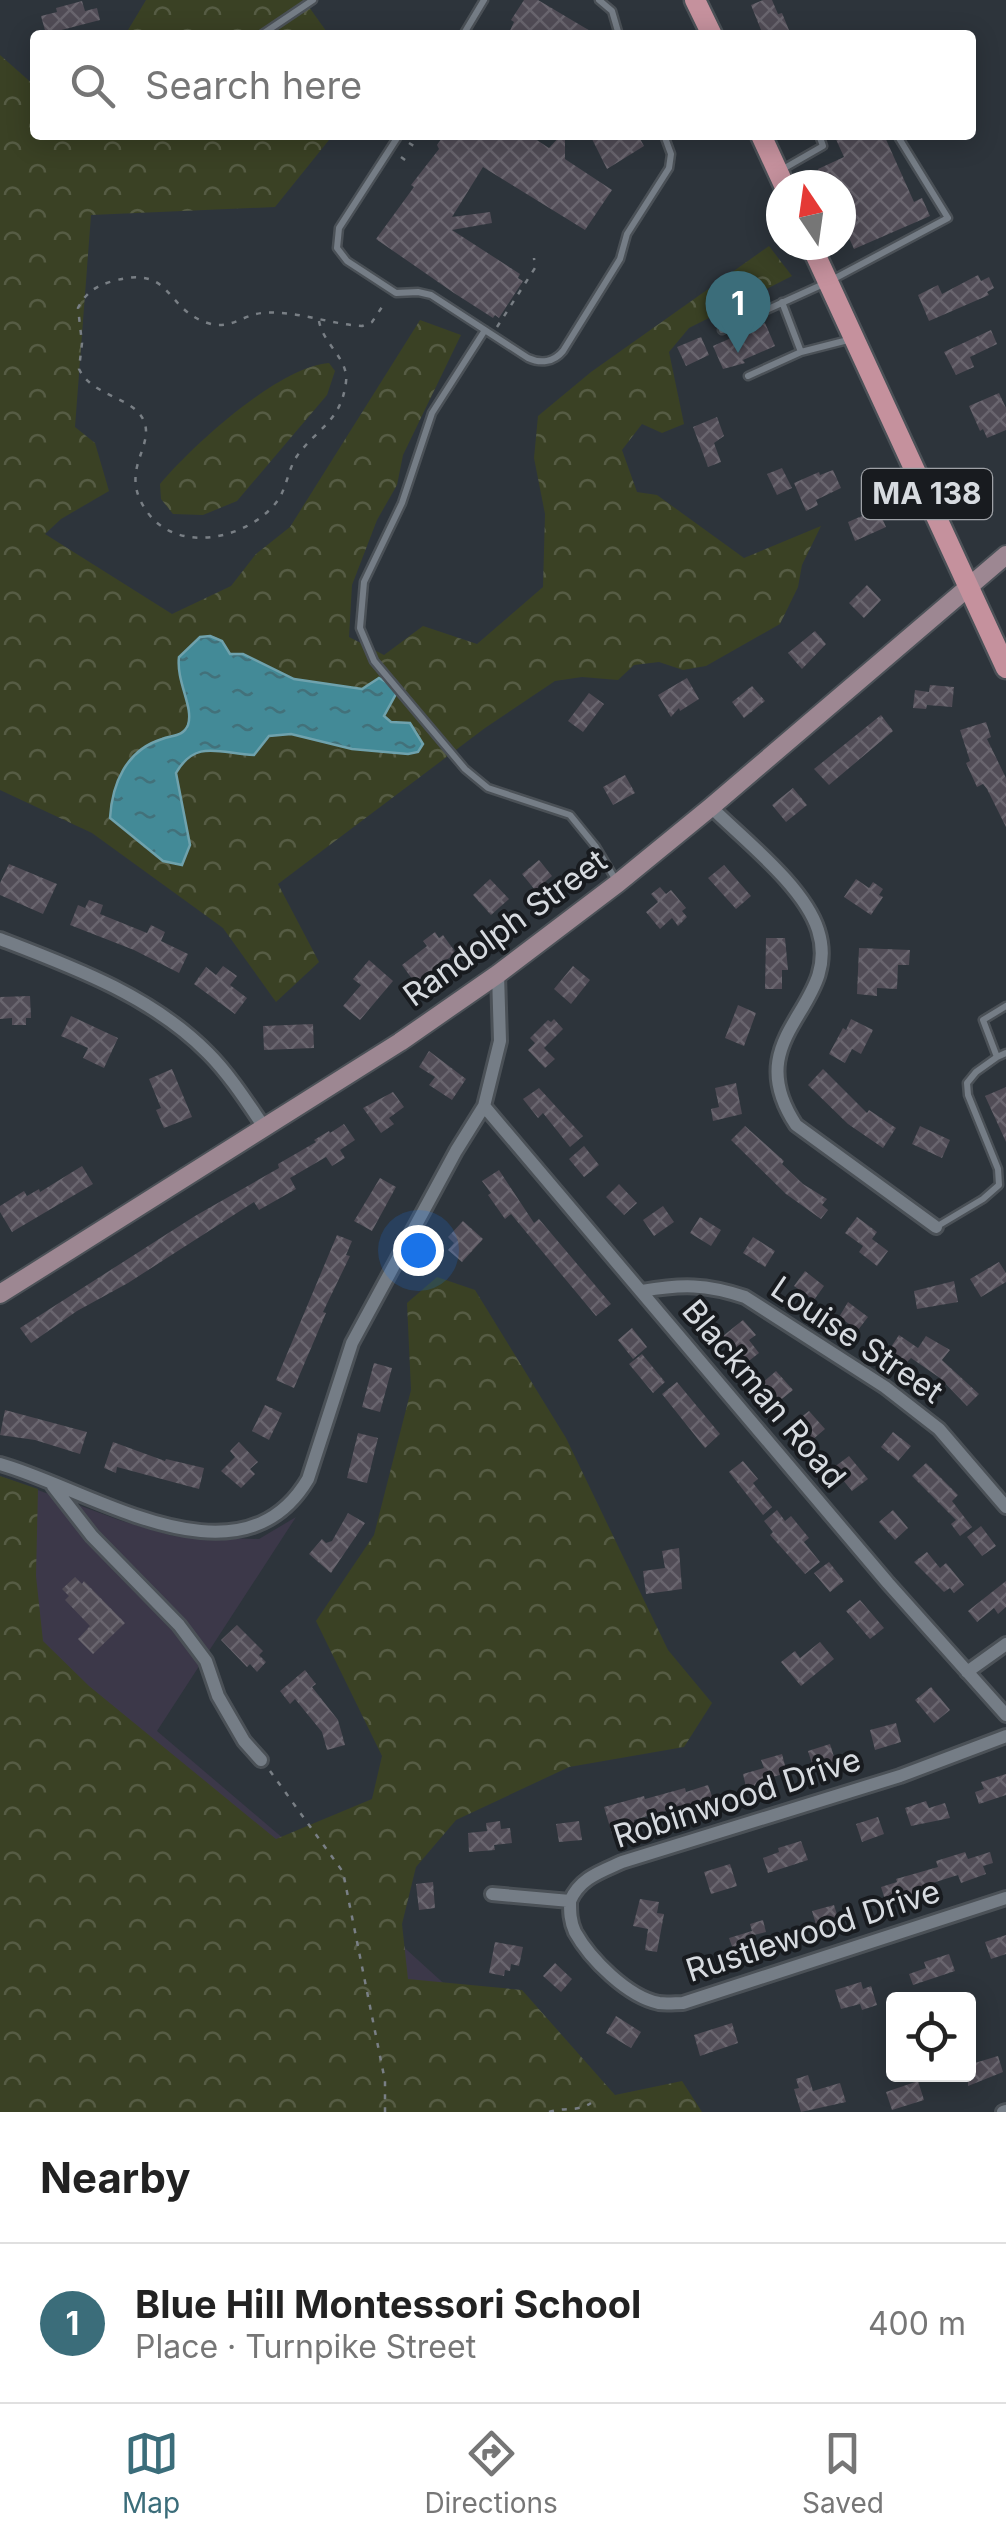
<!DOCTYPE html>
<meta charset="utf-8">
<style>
body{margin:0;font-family:Inter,sans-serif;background:#f6f6f6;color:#222}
.controls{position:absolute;right:30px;bottom:30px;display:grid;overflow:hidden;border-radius:10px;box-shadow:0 5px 25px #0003}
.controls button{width:90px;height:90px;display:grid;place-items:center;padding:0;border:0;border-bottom:2px solid #e0e0e0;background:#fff;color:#222;font:50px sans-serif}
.compass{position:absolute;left:766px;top:170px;width:90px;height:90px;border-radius:50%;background:#fff;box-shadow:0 5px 25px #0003;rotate:347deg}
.you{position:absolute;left:418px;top:1250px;width:35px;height:35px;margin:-25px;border:8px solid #fff;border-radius:50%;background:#1a73e8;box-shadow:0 0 0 15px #1a73e833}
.badge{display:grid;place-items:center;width:65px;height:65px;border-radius:50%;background:#3b6d7a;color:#fff;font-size:32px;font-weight:700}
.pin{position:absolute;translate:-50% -82px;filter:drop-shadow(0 2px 5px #0008)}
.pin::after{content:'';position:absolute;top:52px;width:35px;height:30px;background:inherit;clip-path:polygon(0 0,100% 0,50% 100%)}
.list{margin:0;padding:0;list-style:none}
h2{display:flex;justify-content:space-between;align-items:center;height:130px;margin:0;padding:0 40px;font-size:42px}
h2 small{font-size:32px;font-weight:400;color:#767676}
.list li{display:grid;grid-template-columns:65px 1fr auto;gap:30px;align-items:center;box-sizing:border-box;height:160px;padding:0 40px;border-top:2px solid #e0e0e0}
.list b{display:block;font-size:38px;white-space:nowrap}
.list p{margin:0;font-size:32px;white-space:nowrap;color:#767676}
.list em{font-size:32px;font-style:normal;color:#767676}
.icon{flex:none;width:55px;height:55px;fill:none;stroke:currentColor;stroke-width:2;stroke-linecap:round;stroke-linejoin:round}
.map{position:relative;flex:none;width:1006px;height:2112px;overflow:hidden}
.search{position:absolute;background:#fff;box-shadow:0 5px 25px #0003;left:30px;right:30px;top:30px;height:110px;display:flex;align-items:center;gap:25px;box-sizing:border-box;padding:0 35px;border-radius:10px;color:#767676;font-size:38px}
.sheet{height:290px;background:#fff}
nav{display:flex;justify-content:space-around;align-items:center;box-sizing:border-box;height:140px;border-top:2px solid #e0e0e0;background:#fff;font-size:28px;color:#767676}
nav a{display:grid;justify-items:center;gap:5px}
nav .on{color:#3b6d7a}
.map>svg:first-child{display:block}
.medical{fill:#3c3849}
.forest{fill:url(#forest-crowns)}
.water{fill:url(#water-ripples);stroke:#6fa2ad;stroke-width:2.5}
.building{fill:url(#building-cross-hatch)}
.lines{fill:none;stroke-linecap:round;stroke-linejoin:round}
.service-casing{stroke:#4b5157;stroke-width:11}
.minor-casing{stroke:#4b5157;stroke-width:18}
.secondary-casing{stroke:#4b5157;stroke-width:22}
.primary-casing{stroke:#4b5157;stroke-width:25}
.path{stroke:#797f85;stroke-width:2.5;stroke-dasharray:5 8;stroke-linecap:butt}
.service{stroke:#757d86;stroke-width:6}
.minor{stroke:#757d86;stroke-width:12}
.secondary{stroke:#9d8792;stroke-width:18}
.primary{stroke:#c5919d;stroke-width:20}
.labels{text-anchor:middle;stroke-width:8;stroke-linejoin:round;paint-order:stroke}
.shield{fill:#181b1f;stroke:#9ea1a6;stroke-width:2.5}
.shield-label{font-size:30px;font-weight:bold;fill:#d7dbe0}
.street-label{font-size:32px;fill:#d7dbe0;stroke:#181b1f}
</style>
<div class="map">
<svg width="1006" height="2112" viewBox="0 0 1006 2112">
<defs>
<pattern id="forest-crowns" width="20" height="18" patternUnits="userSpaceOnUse" patternTransform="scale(2.5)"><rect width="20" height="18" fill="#3a4124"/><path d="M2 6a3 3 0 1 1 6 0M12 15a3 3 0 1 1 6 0" fill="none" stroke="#565c44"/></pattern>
<pattern id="water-ripples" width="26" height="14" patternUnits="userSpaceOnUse" patternTransform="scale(2.5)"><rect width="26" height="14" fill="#438a97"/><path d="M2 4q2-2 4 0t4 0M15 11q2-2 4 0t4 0" fill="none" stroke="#42717a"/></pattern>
<pattern id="building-cross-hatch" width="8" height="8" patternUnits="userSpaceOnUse" patternTransform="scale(2.5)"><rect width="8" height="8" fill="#514c56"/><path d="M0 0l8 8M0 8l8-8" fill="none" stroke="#69656e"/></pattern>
</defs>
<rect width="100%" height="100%" fill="#2d343b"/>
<!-- medical -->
<path class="medical" d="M0,1476L119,1520L173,1536L259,1539L296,1517L157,1731L298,1851L538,2069L0,2112Z"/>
<!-- forest -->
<path class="forest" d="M146,0H304L329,35H125Z
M0,55L35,86V135H333L275,207L91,215L75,427L95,443L109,491L61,519L45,534L172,614L231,586L256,554L290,527L420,320L461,335L403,455L397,485L377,520L352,585L349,637L384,655L423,626L477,644L543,587L545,514L534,458L538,416L591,372L769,246L792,276L689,328L669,352L684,424L662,433L642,424L622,450L637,492L657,495L744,558L821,526L802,565L798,587L780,624L706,666L683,670L659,662L634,665L618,680L582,677L555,681L485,728L278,884L319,962L276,1002L223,928L92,833L0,790Z
M329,363L335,371L327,395L237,501L203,515L173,514L161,499L160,484C193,445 278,367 329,363Z
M437,1277L475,1290L566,1438L668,1650L712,1703L684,1747L569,1767L456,1820L416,1867L402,1924L408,1979L522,1990L615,2095L682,2081L702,2112H0V1476L38,1489L36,1576L43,1641L89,1686L276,1839L372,1799L382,1756L316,1621L374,1535L411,1390L407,1303Z"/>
<!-- water -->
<path class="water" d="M210,636L222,641L230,654H243L294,679L362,689L379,678L393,686L396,694L384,716L391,722L410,723L423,744L418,752L408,754L352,749L291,734L269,736L254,755C221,754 196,738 176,773L190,845L182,865L163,861L110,818C112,784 126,750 162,739C172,735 183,737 188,725C194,707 176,682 179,657L200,637Z"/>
<!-- building -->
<path class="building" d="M524,0H538L597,35H508L514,22L511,20Z
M763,0H772L778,14L782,13L791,35H763L751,5Z
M82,1L85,11L97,8L100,20L46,34L41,16L57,12L56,8Z
M444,135H529L549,148L561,135H565V159L612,190L585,230L483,167L452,217L490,212L492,223L452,230L520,274L518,278L523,281L499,318L495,315L493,318L454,293L376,239L414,187L411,185L439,149L437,145Z
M590,135H638L644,146L607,169Z
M834,135H884L914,202L922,198L930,216L854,249L841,220V185H825L818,169L844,157Z
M978,275L981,281L989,277L994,288L987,292L989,295L929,321L918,295L938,285L942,294Z
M765,323L775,346L743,360L745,363L723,369L713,346Z
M991,330L997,344L970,357L974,367L956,375L944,352Z
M701,337L709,355L686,366L677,347Z
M999,393L1006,408V430L987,438L983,429L980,431L969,406Z
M717,417L724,436L714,443L721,462L708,467L693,427Z
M782,468L792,488L777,495L767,474Z
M833,470L841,488L816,500L818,505L806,511L794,483L819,472L820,475Z
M878,509L886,527L855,541L848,522Z
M867,585L881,600L864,618L849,603Z
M815,631L826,644L802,669L788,653Z
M687,678L699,699L680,711L679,708L671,717L658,695Z
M930,685L954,687L952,707L927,705L926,709L913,708L915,690L929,692Z
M752,686L765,701L744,718L732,702Z
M589,693L604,704L583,732L568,721Z
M881,715L893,731L829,785L814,769Z
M986,722L991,737L987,739L1006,778V827L987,789L983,784L977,787L966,763L970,761L960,730Z
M625,775L635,793L613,805L603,787Z
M793,788L807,805L786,822L772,805Z
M539,860L552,876L535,890L522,874Z
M9,864L57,884L43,914L0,895V883Z
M724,865L751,896L736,909L708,878Z
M490,879L509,899L491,915L473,895Z
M856,879L869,888L873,882L883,889L879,895L883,897L871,915L844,897Z
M660,887L666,894L671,890L686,908L682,911L687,917L678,926L672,918L660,929L646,912L658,902L651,894Z
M89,900L103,905L100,914L147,933L151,925L165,932L161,941L188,954L179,973L134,950L70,925L78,905L85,908Z
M435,932L439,938L443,935L456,953L415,983L402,965L427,946L423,941Z
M766,938H785L788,970H782V989H765Z
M859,948L910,950L909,965H898L897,989L877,988V996L857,994Z
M369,960L393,981L360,1020L343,1006L361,985L353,979Z
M223,966L237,976L230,985L247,998L235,1014L194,984L206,967L216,975Z
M573,966L590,980L571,1004L554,989Z
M30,996L31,1018H26V1025H12V1018L0,1019V997Z
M738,1005L756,1013L744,1046L725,1038Z
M71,1016L118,1038L104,1068L83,1058L88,1048L61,1036Z
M554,1019L563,1029L544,1048L555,1059L545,1068L528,1050L535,1043L530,1038L548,1020L551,1022Z
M851,1019L873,1030L861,1054L852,1049L845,1063L829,1054L843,1028L846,1030Z
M313,1024L314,1048L264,1050L263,1026Z
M429,1051L466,1079L452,1100L429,1085L435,1077L419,1067Z
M172,1069L192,1117L164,1128L156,1110L161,1108L149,1079Z
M823,1069L867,1113L869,1110L896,1128L883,1148L848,1124L808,1085Z
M736,1083L742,1114L713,1121L711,1109L719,1107L715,1088Z
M1006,1087V1142L985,1096Z
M539,1088L583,1136L570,1147L543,1113L538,1118L523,1099Z
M393,1092L404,1107L389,1118L394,1124L381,1133L363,1108Z
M344,1124L355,1140L340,1150L345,1158L332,1166L326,1157L290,1178L296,1189L259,1210L254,1202L128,1283L77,1311L31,1343L20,1328L195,1216L279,1168L278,1164L316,1142L314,1140L329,1131L330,1133Z
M745,1126L784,1161L782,1164L803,1184L827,1199L822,1205L828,1210L821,1219L786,1194L731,1140Z
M920,1126L950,1140L942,1158L912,1144Z
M584,1146L599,1165L584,1177L569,1159Z
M82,1166L93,1184L12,1232L0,1212V1206L24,1191L27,1196L39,1189L40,1192Z
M499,1170L534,1223L539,1219L611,1304L596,1316L511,1214L505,1219L488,1195L491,1193L482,1181Z
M380,1178L396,1187L372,1231L354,1221Z
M619,1184L637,1203L624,1215L606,1197Z
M663,1206L674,1222L654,1236L643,1220Z
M700,1217L721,1230L711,1246L690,1233Z
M857,1217L877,1232L872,1239L888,1251L877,1266L859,1252L863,1246L845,1233Z
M463,1221L483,1239L462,1262L448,1250L454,1243L448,1237Z
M337,1235L352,1241L346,1255L350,1256L323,1312L326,1313L294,1388L276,1380Z
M753,1237L775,1251L765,1267L743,1253Z
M999,1262L1006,1273V1282L981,1297L970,1279Z
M805,1271L824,1286L814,1300L794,1286Z
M954,1281L958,1302L917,1309L914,1291Z
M848,1302L868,1317L858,1330L839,1317Z
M743,1320L756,1335L749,1340L759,1353L745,1364L723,1336Z
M632,1328L647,1347L633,1359L618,1340Z
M899,1335L918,1348L926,1336L950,1350L942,1360L979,1394L967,1406L940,1378L911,1358L907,1362L889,1350Z
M642,1354L665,1382L653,1393L629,1364Z
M374,1363L392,1368L380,1412L362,1407Z
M776,1371L793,1390L778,1402L762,1383Z
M677,1382L720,1434L705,1448L662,1394Z
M265,1405L282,1413L269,1440L252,1431Z
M5,1410L87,1432L80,1454L35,1440L0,1435Z
M809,1411L825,1429L811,1441L795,1422Z
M893,1432L911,1446L898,1461L881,1447Z
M358,1433L378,1438L367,1483L347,1478Z
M113,1442L165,1461L166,1459L204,1468L199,1489L117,1467L116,1473L104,1468Z
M239,1442L258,1462L250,1469L255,1474L241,1488L221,1471L235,1457L230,1451Z
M849,1456L868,1479L852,1491L833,1468Z
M743,1461L758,1479L753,1483L772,1507L763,1515L729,1472Z
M926,1463L958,1495L952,1501L972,1527L960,1536L951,1524L956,1520L912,1476Z
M777,1510L785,1521L791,1516L809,1538L804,1542L820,1562L805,1574L770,1535L773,1532L764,1521Z
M893,1510L908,1528L895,1540L879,1522Z
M348,1513L365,1523L331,1573L309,1554L322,1539L326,1543L332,1541Z
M981,1526L996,1546L982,1556L967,1537Z
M679,1548L682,1589L646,1594L643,1571L665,1568L662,1551Z
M927,1552L940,1568L946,1563L964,1585L954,1593L950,1588L944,1592L914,1562Z
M829,1562L844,1581L830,1592L814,1573Z
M75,1577L82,1584L84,1581L125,1623L93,1654L78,1639L90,1626L65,1600L69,1596L62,1589Z
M1006,1581V1607L998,1614L994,1608L977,1622L968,1611Z
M860,1600L884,1628L870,1639L846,1611Z
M237,1625L263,1651L259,1655L266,1662L257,1672L250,1664L247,1667L221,1640Z
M820,1642L834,1659L801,1686L781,1662L795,1651L800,1658Z
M305,1670L316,1684L312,1687L338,1720L345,1745L327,1750L322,1732L295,1699L290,1704L280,1691Z
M931,1687L950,1710L934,1723L915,1700Z
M896,1723L901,1742L875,1750L870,1730Z
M830,1744L836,1763L814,1770L808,1751Z
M782,1754L787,1773L769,1778L770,1784L747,1791L743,1774L764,1768L761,1760Z
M1006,1774V1795L979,1804L975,1792L984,1789L981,1782Z
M708,1785L714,1802L691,1809L690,1804L634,1820L636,1828L612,1834L604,1807L644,1796L645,1799L685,1788L686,1792Z
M926,1801L929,1808L945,1803L950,1818L911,1826L905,1808Z
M878,1817L884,1834L862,1842L856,1824Z
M500,1821L501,1829L510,1828L512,1843L494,1845L495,1850L469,1852L468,1833L487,1831L486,1823Z
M579,1821L582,1840L559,1842L556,1824Z
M801,1841L808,1860L768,1873L763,1858L779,1852L778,1848Z
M965,1852L968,1859L990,1852L993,1863L983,1866L986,1874L961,1883L958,1875L926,1885L929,1893L886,1903L881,1887L897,1882L896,1879L938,1867L936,1861Z
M730,1864L737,1886L711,1894L704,1872Z
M433,1882L435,1908L419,1910L416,1884Z
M640,1899L659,1902L657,1913L664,1914L657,1952L645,1950L648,1929L633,1926Z
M834,1905L839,1921L817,1928L812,1911Z
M763,1920L766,1932L754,1935L758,1948L735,1955L729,1938L752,1931L750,1924Z
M1006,1935V1954L991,1959L985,1942Z
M495,1942L523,1947L519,1966L511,1964L510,1971L505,1970L504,1976L489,1973Z
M949,1954L955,1971L913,1985L909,1974L926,1968L924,1962Z
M555,1963L572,1979L561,1992L543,1976Z
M861,1982L863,1989L871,1986L877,2005L862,2010L860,2004L841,2009L835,1990Z
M616,2016L641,2032L631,2048L606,2033Z
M732,2023L738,2043L700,2056L694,2035Z
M998,2056L1003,2072L968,2086V2065Z
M808,2075L813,2091L840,2083L846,2102L801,2112L794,2089L799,2088L796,2079Z
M918,2081L924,2100L892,2110L886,2092Z"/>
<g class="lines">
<defs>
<path id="service" d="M599,0L612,11L619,35
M261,35L313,0
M463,35L484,0
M399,135L339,228L337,248L347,261L396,293L418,292L431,295L528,358C541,364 554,362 563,351L620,259L627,234L669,168L671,154L664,135
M783,169L823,146L819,135
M782,302L801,352
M485,330L432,413L402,503L364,582L360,628L374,661L465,769L488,788L570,815L596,847L617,882
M722,330L828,282L948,218L897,135
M748,376L801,352L852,339
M1006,1006L983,1020L997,1057L1006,1053
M936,1227L983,1199L999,1185L998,1169L968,1095L967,1083L976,1072L997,1057"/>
<path id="minor" d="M711,807C743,839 804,886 818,930C843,1007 736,1034 796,1125L936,1227
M0,939C73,967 152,996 208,1053C229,1074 247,1102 264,1127
M484,1106L888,1583L1006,1715
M642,1291C682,1284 706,1284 745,1297L885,1387L939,1429L1006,1507
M0,1464C90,1489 240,1594 308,1479L352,1343L456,1151L484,1106L500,1041L498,974
M53,1486L92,1536L179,1625L206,1661L218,1696L244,1741L261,1760
M967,1672L1006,1644
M492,1894L570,1901C580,1878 600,1872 622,1862L900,1776L1006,1736
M570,1901C570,1912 570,1921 575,1932C590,1959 628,1997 659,2003C666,2004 676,2003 683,2003L1006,1898
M1003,2112L1006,2111"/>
<path id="secondary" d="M0,1294L400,1042L498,974L618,883L711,807L1006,555"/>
<path id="primary" d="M695,0L712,35
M761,135L784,185
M811,245L1006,668"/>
</defs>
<!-- service casing -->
<use href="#service" class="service-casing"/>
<!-- minor casing -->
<use href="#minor" class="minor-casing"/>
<!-- secondary casing -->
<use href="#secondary" class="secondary-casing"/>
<!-- primary casing -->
<use href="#primary" class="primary-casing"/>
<!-- path -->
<path class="path" d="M409,143L417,148
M401,157L408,162
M319,321C323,344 349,359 346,382C341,422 317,428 297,456C287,471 287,490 275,504C246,539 178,554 148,513C116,470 157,447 143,419C132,397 92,396 79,369L82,343L78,308C86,292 96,286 113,281C175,264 163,311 211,324C231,329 243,315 262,313C295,310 329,324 362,326L372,322L382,307
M497,327L535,268L534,258
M270,1771L343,1872L385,2081V2112
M549,2112C564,2107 578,2112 591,2103"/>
<!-- service -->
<use href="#service" class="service"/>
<!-- minor -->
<use href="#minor" class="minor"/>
<!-- secondary -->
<use href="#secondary" class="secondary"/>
<!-- primary -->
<use href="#primary" class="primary"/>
</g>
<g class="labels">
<!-- shield labels -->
<rect class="shield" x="862" y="469" width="130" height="50" rx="8"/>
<g class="shield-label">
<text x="927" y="504">MA 138</text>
</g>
<!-- street labels -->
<g class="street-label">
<text transform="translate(505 928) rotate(-36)" y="11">Randolph Street</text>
<text transform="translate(857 1340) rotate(34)" y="11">Louise Street</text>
<text transform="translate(764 1394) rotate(50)" y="11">Blackman Road</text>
<text transform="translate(737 1798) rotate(-18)" y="11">Robinwood Drive</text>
<text transform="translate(813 1931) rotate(-18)" y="11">Rustlewood Drive</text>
</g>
</g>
</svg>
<div class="controls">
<button><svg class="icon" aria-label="locate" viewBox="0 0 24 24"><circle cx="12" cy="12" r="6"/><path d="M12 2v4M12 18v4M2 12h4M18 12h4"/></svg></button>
</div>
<svg class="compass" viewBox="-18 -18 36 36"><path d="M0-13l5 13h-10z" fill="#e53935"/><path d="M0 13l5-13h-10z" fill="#767676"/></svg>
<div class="you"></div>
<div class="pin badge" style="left:738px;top:353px">1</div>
<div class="search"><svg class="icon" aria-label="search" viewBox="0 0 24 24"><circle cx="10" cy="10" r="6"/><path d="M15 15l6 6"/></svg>Search here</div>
</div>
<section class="sheet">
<h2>Nearby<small></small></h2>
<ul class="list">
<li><span class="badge">1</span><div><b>Blue Hill Montessori School</b><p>Place · Turnpike Street</p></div><em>400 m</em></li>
</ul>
</section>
<nav>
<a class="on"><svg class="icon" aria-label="map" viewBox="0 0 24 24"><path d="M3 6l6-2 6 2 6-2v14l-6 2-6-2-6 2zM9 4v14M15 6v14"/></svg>Map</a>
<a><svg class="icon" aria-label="directions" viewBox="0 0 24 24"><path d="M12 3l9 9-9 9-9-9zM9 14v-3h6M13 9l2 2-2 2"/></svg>Directions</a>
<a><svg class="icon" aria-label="saved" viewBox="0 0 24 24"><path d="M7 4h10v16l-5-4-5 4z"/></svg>Saved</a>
</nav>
